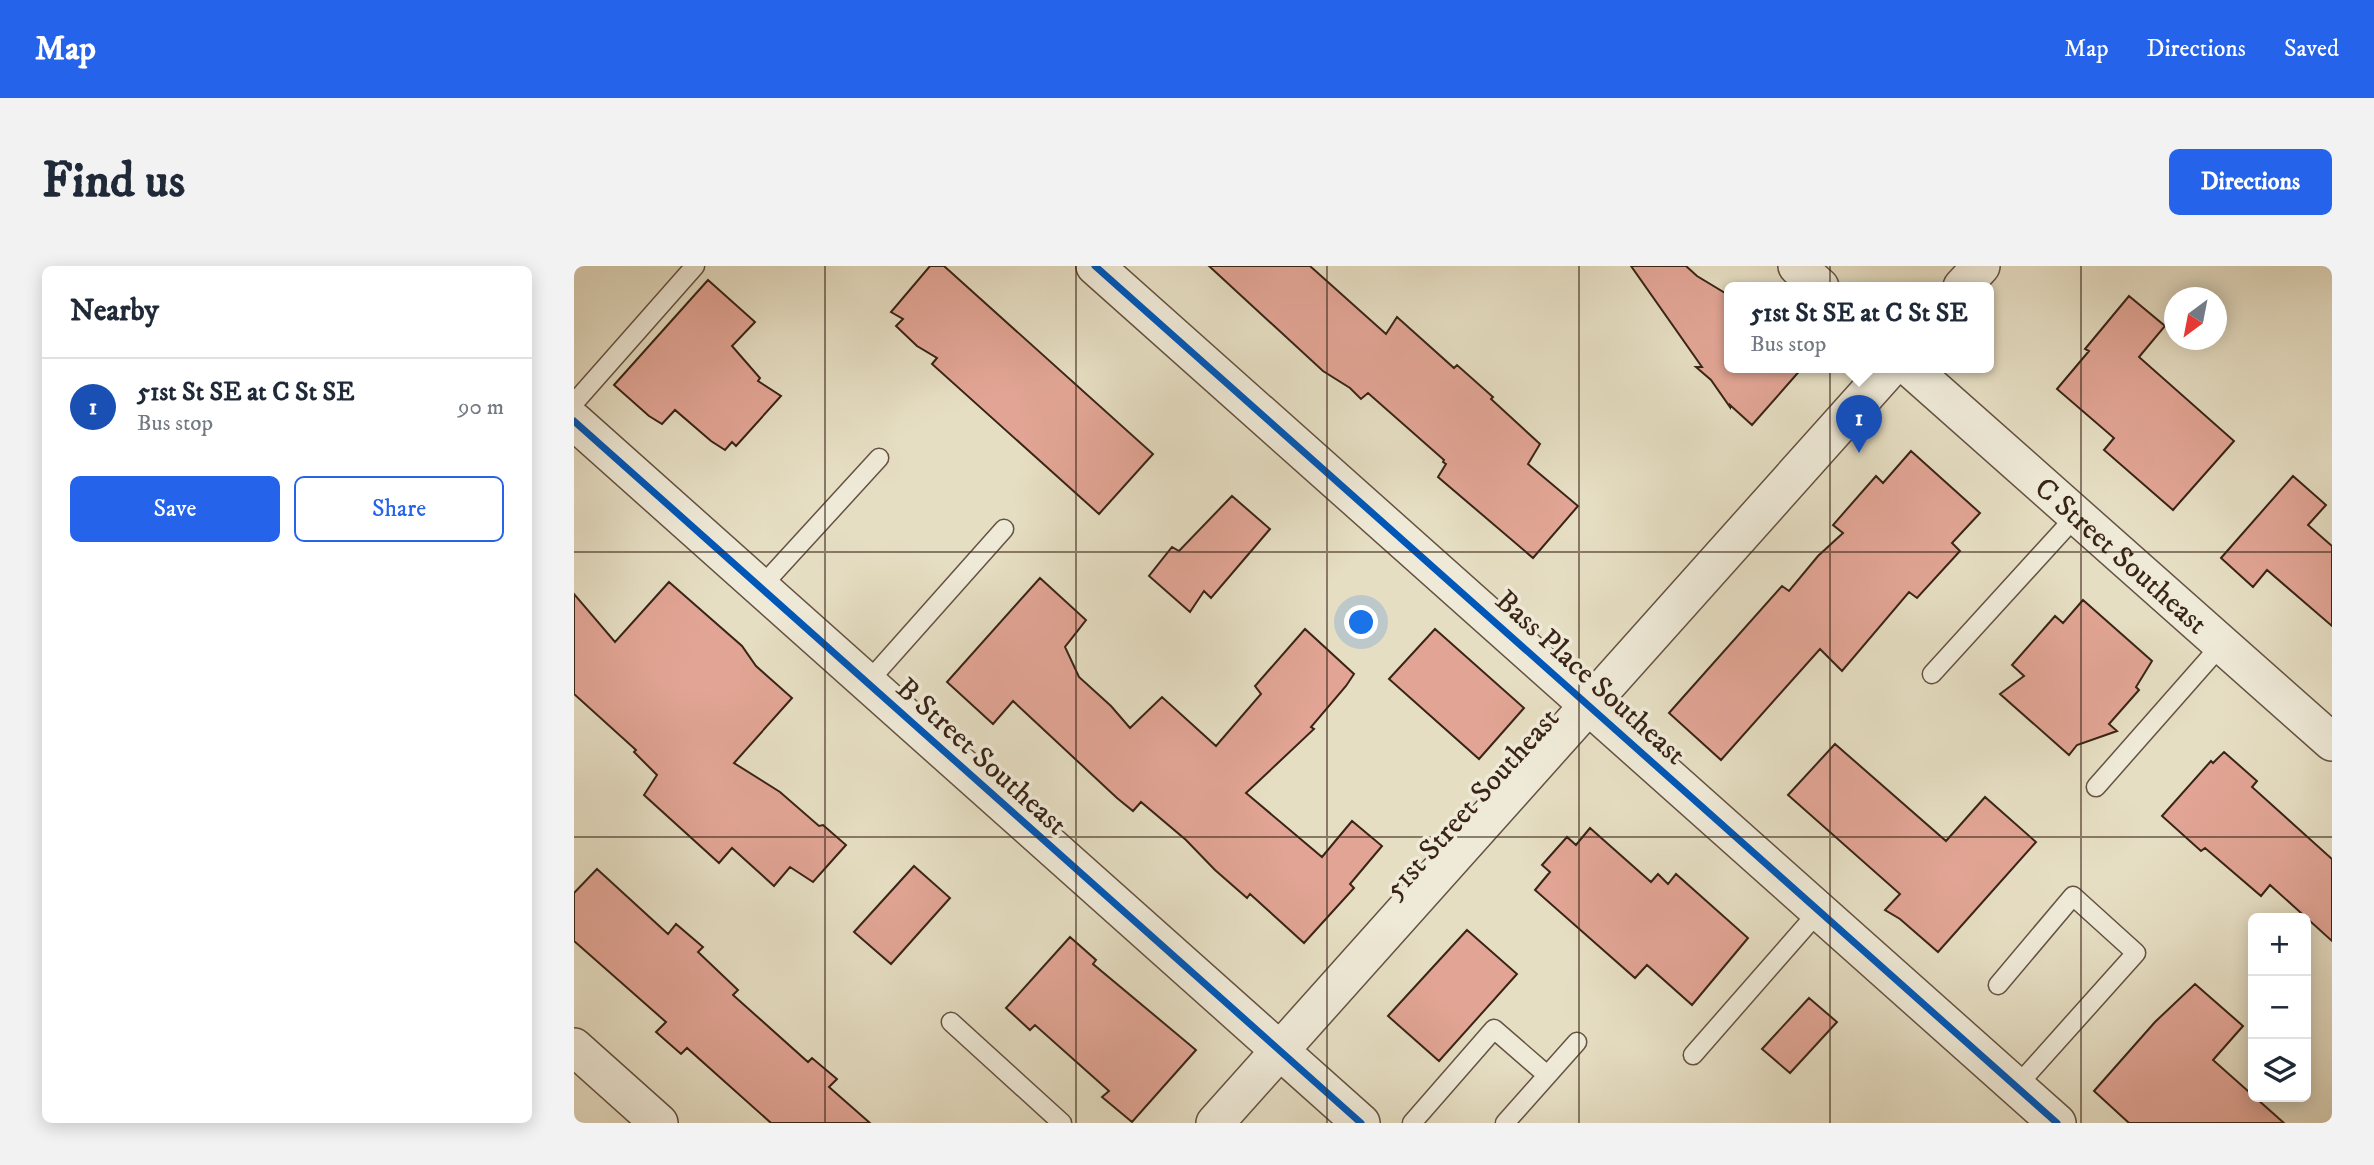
<!DOCTYPE html>
<meta charset="utf-8">
<style>
body{margin:0;font-family:"IM FELL DW Pica",serif;background:#f2f2f3;color:#1f2937}
.controls{position:absolute;right:21px;bottom:21px;display:grid;overflow:hidden;border-radius:10px;box-shadow:0 4px 18px #0003}
.controls button{width:63px;height:63px;display:grid;place-items:center;padding:0;border:0;border-bottom:2px solid #e0e1e3;background:#fff;color:#1f2937;font:35px sans-serif}
.compass{position:absolute;left:1590px;top:21px;width:63px;height:63px;border-radius:50%;background:#fff;box-shadow:0 4px 18px #0003;rotate:212deg}
.you{position:absolute;left:788px;top:357px;width:24px;height:24px;margin:-18px;border:5px solid #fff;border-radius:50%;background:#1a73e8;box-shadow:0 0 0 10px #1a73e833}
.badge{display:grid;place-items:center;width:46px;height:46px;border-radius:50%;background:#2563eb;color:#fff;font-size:23px;font-weight:700}
.pin{position:absolute;translate:-50% -58px;filter:drop-shadow(0 2px 4px #0008)}
.pin::after{content:'';position:absolute;top:37px;width:24px;height:21px;background:inherit;clip-path:polygon(0 0,100% 0,50% 100%)}
.popup{position:absolute;left:1150px;top:16px;width:270px;height:91px;box-sizing:border-box;display:grid;place-content:center;border-radius:10px;background:#fff;filter:drop-shadow(0 2px 5px #0005);font-size:23px;white-space:nowrap;color:#747a83}
.popup b{font-size:26px;color:#1f2937}
.popup::after{content:'';position:absolute;left:50%;top:100%;margin-left:-14px;border:14px solid transparent;border-top-color:#fff}
.list{margin:0;padding:0;list-style:none}
h2{display:flex;justify-content:space-between;align-items:center;height:91px;margin:0;padding:0 28px;font-size:30px}
h2 small{font-size:23px;font-weight:400;color:#747a83}
.list li{display:grid;grid-template-columns:46px 1fr auto;gap:21px;align-items:center;box-sizing:border-box;height:98px;padding:0 28px;border-top:2px solid #e0e1e3}
.list b{display:block;font-size:26px;white-space:nowrap}
.list p{margin:0;font-size:23px;white-space:nowrap;color:#747a83}
.list em{font-size:23px;font-style:normal;color:#747a83}
.actions{display:flex;gap:14px;padding:21px 28px}
.actions a{flex:1;padding:16px 0;border:2px solid #2563eb;border-radius:10px;text-align:center;font-size:24px;color:#2563eb}
.actions .main{background:#2563eb;color:#fff}
.icon{flex:none;width:38px;height:38px;fill:none;stroke:currentColor;stroke-width:2;stroke-linecap:round;stroke-linejoin:round}
.map{position:relative;flex:none;width:1758px;height:857px;overflow:hidden;border-radius:10px}
header{display:flex;align-items:center;gap:42px;box-sizing:border-box;height:98px;padding:0 35px;background:#2563eb;color:#fff}
header strong{font-size:33px}
nav{display:flex;gap:38px;margin-inline-start:auto;font-size:24px}
.intro{display:flex;align-items:center;justify-content:space-between;box-sizing:border-box;height:168px;padding:0 42px}
h1{margin:0;font-size:49px}
.button{padding:18px 32px;border-radius:10px;background:#2563eb;color:#fff;font-size:24px;font-weight:700}
main{display:flex;gap:42px;padding:0 42px}
aside{flex:1;background:#fff;border-radius:10px;box-shadow:0 4px 18px #0003}
.map>svg:first-child{display:block}
.building{fill:#e2a595;stroke:#392417;stroke-width:2}
.lines{fill:none;stroke-linecap:round;stroke-linejoin:round}
.service-casing{stroke:#645242;stroke-width:21}
.minor-casing{stroke:#645242;stroke-width:40}
.service{stroke:#efead8;stroke-width:18}
.minor{stroke:#efead8;stroke-width:37}
.cycleway-casing{stroke:#efead8;stroke-width:11}
.cycleway{stroke:#0057b8;stroke-width:7}
.grid{fill:none;stroke:#392417;stroke-width:2;stroke-opacity:0.55}
.labels{text-anchor:middle;stroke-width:7;stroke-linejoin:round;paint-order:stroke}
.street-label{font-size:30px;fill:#392417;stroke:#efead8}
</style>
<header>
<strong>Map</strong>
<nav><a>Map</a><a>Directions</a><a>Saved</a></nav>
</header>
<div class="intro"><h1>Find us</h1><a class="button">Directions</a></div>
<main>
<aside>
<h2>Nearby<small></small></h2>
<ul class="list">
<li><span class="badge" style="background:#1a4fb4">1</span><div><b>51st St SE at C St SE</b><p>Bus stop</p></div><em>90 m</em></li>
</ul>
<div class="actions"><a class="main">Save</a><a>Share</a></div>
</aside>
<div class="map">
<svg width="1758" height="857" viewBox="0 0 1758 857">
<rect width="100%" height="100%" fill="#e6dec3"/>
<filter id="stains"><feTurbulence type="fractalNoise" baseFrequency=".00286" numOctaves="4"/><feColorMatrix values="0 0 0 0 .2 0 0 0 0 .09 0 0 0 0 .02 0 0 0 .5 -.17"/></filter>
<radialGradient id="worn" r=".72"><stop offset=".6" stop-color="#630" stop-opacity="0"/><stop offset="1" stop-color="#630" stop-opacity=".3"/></radialGradient>
<!-- building -->
<path class="building" d="M356,0H370L579,188L525,248L358,98L363,92L343,80L322,60L329,53L317,46Z
M635,0H736L812,68L823,51L880,102L883,99L919,131L917,133L966,178L954,198L1004,240L959,292L864,211L872,198L869,196L870,194L794,127L787,133L776,122L749,105Z
M1057,0H1112L1123,10L1156,30V101H1229L1178,159L1156,139V141L1137,114L1122,101H1128Z
M134,14L181,56L158,80L186,112L184,115L207,130L162,180L158,176L151,184L137,175L101,144L88,158L75,150L40,119Z
M1555,30L1591,60L1565,91L1660,175L1599,244L1530,184L1540,172L1483,123L1515,85L1511,83Z
M1337,185L1406,247L1378,277L1386,285L1343,332L1335,326L1268,405L1246,383L1147,494L1095,447L1208,320L1215,325L1244,290L1269,267L1259,259L1302,210L1309,217Z
M1719,210L1752,239L1734,259L1758,280V360L1693,304L1679,321L1647,292Z
M658,230L696,263L637,332L630,325L616,346L575,310L598,281L605,285Z
M466,312L512,354L491,381L505,411L537,440L556,462L588,431L642,480L687,428L681,420L731,363L780,408L772,420L737,461L740,463L672,527L748,591L778,555L808,580L776,618L780,622L730,677L676,628L673,632L641,604L612,574L567,536L559,545L543,532L439,435L419,458L373,416Z
M95,316L168,380L182,400L218,432L160,497L206,526L245,560L249,559L272,579L239,616L216,601L200,620L158,582L145,597L70,529L83,509L60,486L62,484L0,428V328L41,376Z
M1509,334L1578,395L1562,421L1565,424L1535,458L1543,465L1503,479L1495,489L1426,428L1450,410L1438,399L1481,350L1489,357Z
M861,363L950,442L905,493L815,413Z
M1261,478L1372,575L1411,531L1462,576L1364,686L1326,653L1311,644L1326,628L1214,529Z
M1650,486L1683,515L1678,521L1758,593V675L1696,619L1687,630L1631,582L1627,585L1588,550L1637,495L1639,497Z
M1016,562L1077,616L1084,608L1094,618L1102,608L1174,672L1118,739L1073,699L1061,712L961,624L976,606L968,599L993,571L1002,579Z
M340,600L376,632L317,698L280,666Z
M23,603L94,668L102,658L129,681L124,686L164,724L159,729L234,796L238,792L263,813L255,821L296,857H197L113,782L107,788L82,766L92,756L0,675V627Z
M893,664L943,708L865,795L814,750Z
M496,671L522,694L519,698L622,784L558,856L528,831L535,825L461,759L456,764L432,742Z
M1621,718L1669,760L1639,794L1710,857H1555L1520,825L1581,756Z
M1235,732L1263,756L1216,807L1188,783Z"/>
<g class="lines">
<defs>
<path id="service" d="M0,137L121,0
M186,322L305,192
M1358,408L1503,249
M293,417L430,263
M1522,521L1648,378
M1424,719L1499,630L1562,687L1442,821
M377,756L488,857
M1119,789L1245,645
M838,857L920,763L973,809
M931,857L1003,776"/>
<g id="minor">
<path d="M521,0L1483,857"/>
<path d="M1223,0L1246,21"/>
<path d="M1388,21L1407,0"/>
<path id="s1" d="M1335,101L1758,476"/>
<path d="M0,155L787,857"/>
<path d="M0,781L85,857"/>
<path d="M641,857L1317,101"/>
</g>
</defs>
<!-- service casing -->
<use href="#service" class="service-casing"/>
<!-- minor casing -->
<use href="#minor" class="minor-casing"/>
<!-- service -->
<use href="#service" class="service"/>
<!-- minor -->
<use href="#minor" class="minor"/>
<defs>
<path id="cycleway" d="M521,0L1483,857
M0,155L787,857"/>
</defs>
<!-- cycleway casing -->
<use href="#cycleway" class="cycleway-casing"/>
<!-- cycleway -->
<use href="#cycleway" class="cycleway"/>
</g>
<!-- grid -->
<path class="grid" d="M251,0V857M502,0V857M753,0V857M1005,0V857M1256,0V857M1507,0V857M0,286H1758M0,571H1758"/>
<g class="labels">
<!-- street labels -->
<g class="street-label">
<text dy="10" stroke="none"><textPath href="#s1" startOffset="284">C Street Southeast</textPath></text>
<text transform="translate(1017 411) rotate(42)" y="10">Bass Place Southeast</text>
<text transform="translate(408 490) rotate(42)" y="10">B Street Southeast</text>
<text transform="translate(897 537) rotate(-48)" y="10">51st Street Southeast</text>
</g>
</g>
<rect width="100%" height="100%" filter="url(#stains)"/>
<rect width="100%" height="100%" fill="url(#worn)"/>
</svg>
<div class="controls">
<button>+</button>
<button>−</button>
<button><svg class="icon" aria-label="layers" viewBox="0 0 24 24"><path d="M12 4l9 5-9 5-9-5zM3 14l9 5 9-5"/></svg></button>
</div>
<svg class="compass" viewBox="-18 -18 36 36"><path d="M0-13l5 13h-10z" fill="#e53935"/><path d="M0 13l5-13h-10z" fill="#747a83"/></svg>
<div class="you"></div>
<div class="pin badge" style="left:1285px;top:187px;background:#1a4fb4">1</div>
<div class="popup"><b>51st St SE at C St SE</b>Bus stop</div>
</div>
</main>
